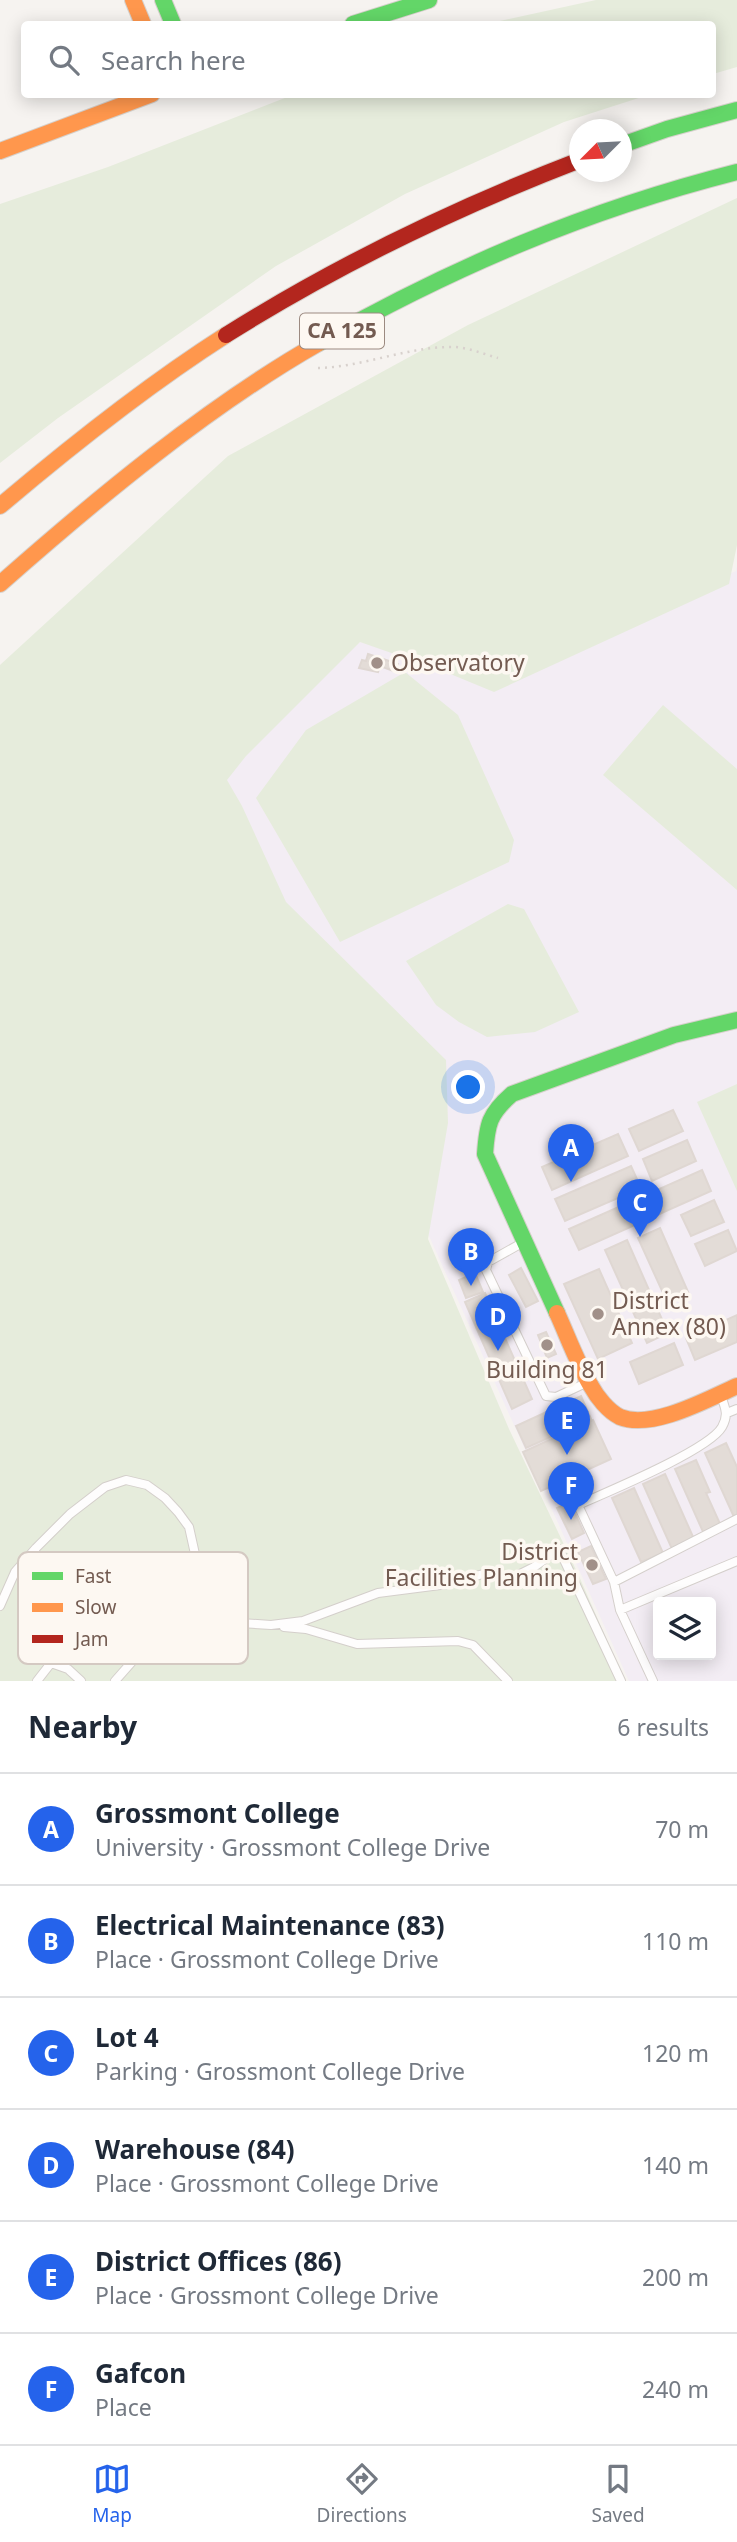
<!DOCTYPE html>
<meta charset="utf-8">
<style>
body{margin:0;font-family:"Noto Sans",sans-serif;background:#f2f2f3;color:#1f2937}
.controls{position:absolute;right:21px;bottom:21px;display:grid;overflow:hidden;border-radius:7px;box-shadow:0 4px 18px #0003}
.controls button{width:63px;height:63px;display:grid;place-items:center;padding:0;border:0;border-bottom:2px solid #e0e1e3;background:#fff;color:#1f2937;font:35px sans-serif}
.compass{position:absolute;left:569px;top:119px;width:63px;height:63px;border-radius:50%;background:#fff;box-shadow:0 4px 18px #0003;rotate:246deg}
.you{position:absolute;left:469px;top:1088px;width:24px;height:24px;margin:-18px;border:5px solid #fff;border-radius:50%;background:#1a73e8;box-shadow:0 0 0 10px #1a73e833}
.badge{display:grid;place-items:center;width:46px;height:46px;border-radius:50%;background:#2563eb;color:#fff;font-size:23px;font-weight:700}
.pin{position:absolute;translate:-50% -58px;filter:drop-shadow(0 2px 4px #0008)}
.pin::after{content:'';position:absolute;top:37px;width:24px;height:21px;background:inherit;clip-path:polygon(0 0,100% 0,50% 100%)}
.list{margin:0;padding:0;list-style:none}
h2{display:flex;justify-content:space-between;align-items:center;height:91px;margin:0;padding:0 28px;font-size:30px}
h2 small{font-size:23px;font-weight:400;color:#747a83}
.list li{display:grid;grid-template-columns:46px 1fr auto;gap:21px;align-items:center;box-sizing:border-box;height:112px;padding:0 28px;border-top:2px solid #e0e1e3}
.list b{display:block;font-size:26px;white-space:nowrap}
.list p{margin:0;font-size:23px;white-space:nowrap;color:#747a83}
.list em{font-size:23px;font-style:normal;color:#747a83}
.icon{flex:none;width:38px;height:38px;fill:none;stroke:currentColor;stroke-width:2;stroke-linecap:round;stroke-linejoin:round}
.map{position:relative;flex:none;width:737px;height:1681px;overflow:hidden}
.search{position:absolute;background:#fff;box-shadow:0 4px 18px #0003;left:21px;right:21px;top:21px;height:77px;display:flex;align-items:center;gap:18px;box-sizing:border-box;padding:0 24px;border-radius:7px;color:#747a83;font-size:26px}
.sheet{height:763px;background:#fff}
nav{display:flex;justify-content:space-around;align-items:center;box-sizing:border-box;height:98px;border-top:2px solid #e0e1e3;background:#fff;font-size:19px;color:#747a83}
nav a{display:grid;justify-items:center;gap:4px}
nav .on{color:#2563eb}
.map>svg:first-child{display:block}
.education{fill:#f3edf4;fill-rule:evenodd}
.green{fill:#e6ecdc}
.building{fill:#e3dcd7;stroke:#dfd7d2;stroke-width:2}
.lines{fill:none;stroke-linecap:round;stroke-linejoin:round}
.lane-casing{stroke:#d4cfcb;stroke-width:10}
.fast-casing{stroke:#d6d0cb;stroke-width:18}
.slow-casing{stroke:#d6d0cb;stroke-width:18}
.jam-casing{stroke:#d6d0cb;stroke-width:18}
.path{stroke:#d8d1cd;stroke-width:2.5;stroke-dasharray:2 5;stroke-linecap:butt}
.lane{stroke:#fefdfd;stroke-width:8}
.fast{stroke:#63d668;stroke-width:16}
.slow{stroke:#ff974d;stroke-width:16}
.jam{stroke:#b3261e;stroke-width:16}
.poi-dot{fill:#a19089;stroke:#fdf8f2;stroke-width:2.5}
.labels{text-anchor:middle;stroke-width:7;stroke-linejoin:round;paint-order:stroke}
.shield{fill:#fdf8f2;stroke:#9c8a81;stroke-width:2}
.shield-label{font-size:21px;font-weight:bold;fill:#735b51}
.poi-label{font-size:23px;fill:#735b51;stroke:#fdf8f2;text-anchor:start}
.key{fill:#fdf8f2;stroke:#d4c9c2;stroke-width:2}
.key-label{font-size:19px;fill:#735b51}
</style>
<div class="map">
<svg width="737" height="1681" viewBox="0 0 737 1681">
<rect width="100%" height="100%" fill="#f6f3f0"/>
<!-- education -->
<path class="education" d="M737,565V1681H629L216,762L360,642L497,678L736,571ZM658,1602H711V1655H658Z"/>
<!-- green -->
<path class="green" d="M596,0H737V67L713,74L712,24H486Z
M295,94L648,95L564,122L405,194L276,266L58,418L0,463V204L108,167Z
M737,198V545L729,584L494,692L443,671L360,642L246,756L227,780L242,806L286,902L446,1060L448,1123L428,1239L509,1429L578,1574L625,1681H0V665L228,456L468,325Z
M405,672L458,715L514,840L509,862L340,942L256,798L306,730Z
M663,705L737,769V890L603,775Z
M508,904L524,909L579,1012L535,1032L487,1037L459,1022L436,1005L406,961Z
M737,1084V1191L697,1102Z"/>
<!-- building -->
<path class="building" d="M368,654L398,664L396,672L380,666L378,672L359,668L362,660L366,661Z
M673,1110L683,1131L639,1151L629,1129Z
M618,1134L628,1156L552,1190L542,1167Z
M687,1140L696,1161L652,1181L643,1159Z
M631,1166L641,1188L565,1221L555,1199Z
M702,1170L711,1191L579,1250L569,1229Z
M714,1200L724,1222L691,1236L681,1215Z
M660,1228L689,1294L668,1304L638,1238Z
M728,1230L737,1251L705,1266L695,1244Z
M627,1240L668,1333L647,1343L605,1250Z
M521,1268L538,1301L526,1307L509,1275Z
M599,1269L632,1343L598,1359L564,1284Z
M475,1273L483,1292L466,1298L459,1280Z
M485,1293L532,1399L512,1409L465,1302Z
M737,1315V1342L695,1360L686,1338Z
M546,1332L556,1354L547,1358L538,1335Z
M674,1343L683,1365L639,1384L630,1362Z
M581,1396L591,1419L526,1448L516,1426Z
M593,1420L611,1459L541,1491L523,1452Z
M726,1443L737,1467V1516L734,1517L705,1453Z
M696,1460L710,1492L706,1493L721,1526L704,1534L675,1469Z
M665,1474L694,1539L672,1549L643,1484Z
M634,1488L663,1553L641,1562L612,1498Z
M570,1502L584,1533L572,1539L557,1508Z
M591,1546L606,1579L593,1584L578,1552Z"/>
<g class="lines">
<defs>
<path id="lane" d="M522,1243L488,1262L486,1270L546,1396L556,1397L588,1382
M721,1396C725,1407 729,1415 722,1427C709,1450 607,1492 578,1505L614,1582L737,1519
M727,1413L737,1409
M614,1582L620,1610L653,1681
M0,1606L15,1572L36,1548L70,1514L105,1487L126,1480L147,1485L165,1498L178,1512L189,1527L197,1563L221,1606L235,1624
M620,1610L737,1561
M284,1627L306,1629L357,1644L458,1641L473,1645L508,1681
M37,1681L51,1663L68,1669L81,1681
M115,1681L145,1647L166,1628L196,1620L271,1625L303,1621L378,1593L448,1584L483,1574L514,1577L534,1567L559,1549L621,1681"/>
<path id="fast" d="M163,0L173,24
M353,24L429,0
M622,145L667,129L737,110
M319,343C453,267 587,210 737,172
M557,1313L485,1154C487,1124 489,1114 512,1094L674,1035L737,1020"/>
<path id="slow" d="M133,0L143,24
M0,151L152,94
M0,506C72,445 146,386 226,335
M0,584C95,500 208,406 319,343
M557,1313C568,1337 577,1363 591,1386C597,1397 608,1411 620,1417C652,1430 708,1399 737,1386"/>
<path id="jam" d="M226,335C339,264 455,208 580,160"/>
</defs>
<!-- lane casing -->
<use href="#lane" class="lane-casing"/>
<!-- fast casing -->
<use href="#fast" class="fast-casing"/>
<!-- slow casing -->
<use href="#slow" class="slow-casing"/>
<!-- jam casing -->
<use href="#jam" class="jam-casing"/>
<!-- path -->
<path class="path" d="M318,368C364,367 408,346 455,347C469,348 484,354 498,358"/>
<!-- lane -->
<use href="#lane" class="lane"/>
<!-- fast -->
<use href="#fast" class="fast"/>
<!-- slow -->
<use href="#slow" class="slow"/>
<!-- jam -->
<use href="#jam" class="jam"/>
</g>
<!-- markers -->
<g class="poi-dot">
<circle cx="377" cy="663" r="7"/>
<circle cx="598" cy="1314" r="7"/>
<circle cx="547" cy="1345" r="7"/>
<circle cx="592" cy="1565" r="7"/>
</g>
<g class="labels">
<!-- shield labels -->
<rect class="shield" x="300" y="313.5" width="84" height="35" rx="5"/>
<g class="shield-label">
<text x="342" y="338">CA 125</text>
</g>
<!-- poi labels -->
<g class="poi-label">
<text x="391" y="671">Observatory</text>
<text x="612" y="1309">District<tspan x="612" dy="26">Annex (80)</tspan></text>
<text x="547" y="1378" text-anchor="middle">Building 81</text>
<text x="578" y="1560" text-anchor="end">District<tspan x="578" dy="26">Facilities Planning</tspan></text>
</g>
</g>
<!-- legend -->
<rect x="18" y="1552" width="230" height="112" rx="10" class="key"/>
<rect x="32" y="1572" width="31" height="8" fill="#63d668"/>
<rect x="32" y="1603" width="31" height="9" fill="#ff974d"/>
<rect x="32" y="1635" width="31" height="8" fill="#b3261e"/>
<g class="key-label">
<text x="75" y="1583">Fast</text>
<text x="75" y="1614">Slow</text>
<text x="75" y="1646">Jam</text>
</g>
</svg>
<div class="controls">
<button><svg class="icon" aria-label="layers" viewBox="0 0 24 24"><path d="M12 4l9 5-9 5-9-5zM3 14l9 5 9-5"/></svg></button>
</div>
<svg class="compass" viewBox="-18 -18 36 36"><path d="M0-13l5 13h-10z" fill="#e53935"/><path d="M0 13l5-13h-10z" fill="#747a83"/></svg>
<div class="you"></div>
<div class="pin badge" style="left:571px;top:1182px">A</div>
<div class="pin badge" style="left:471px;top:1286px">B</div>
<div class="pin badge" style="left:640px;top:1237px">C</div>
<div class="pin badge" style="left:498px;top:1351px">D</div>
<div class="pin badge" style="left:567px;top:1455px">E</div>
<div class="pin badge" style="left:571px;top:1520px">F</div>
<div class="search"><svg class="icon" aria-label="search" viewBox="0 0 24 24"><circle cx="10" cy="10" r="6"/><path d="M15 15l6 6"/></svg>Search here</div>
</div>
<section class="sheet">
<h2>Nearby<small>6 results</small></h2>
<ul class="list">
<li><span class="badge">A</span><div><b>Grossmont College</b><p>University · Grossmont College Drive</p></div><em>70 m</em></li>
<li><span class="badge">B</span><div><b>Electrical Maintenance (83)</b><p>Place · Grossmont College Drive</p></div><em>110 m</em></li>
<li><span class="badge">C</span><div><b>Lot 4</b><p>Parking · Grossmont College Drive</p></div><em>120 m</em></li>
<li><span class="badge">D</span><div><b>Warehouse (84)</b><p>Place · Grossmont College Drive</p></div><em>140 m</em></li>
<li><span class="badge">E</span><div><b>District Offices (86)</b><p>Place · Grossmont College Drive</p></div><em>200 m</em></li>
<li><span class="badge">F</span><div><b>Gafcon</b><p>Place</p></div><em>240 m</em></li>
</ul>
</section>
<nav>
<a class="on"><svg class="icon" aria-label="map" viewBox="0 0 24 24"><path d="M3 6l6-2 6 2 6-2v14l-6 2-6-2-6 2zM9 4v14M15 6v14"/></svg>Map</a>
<a><svg class="icon" aria-label="directions" viewBox="0 0 24 24"><path d="M12 3l9 9-9 9-9-9zM9 14v-3h6M13 9l2 2-2 2"/></svg>Directions</a>
<a><svg class="icon" aria-label="saved" viewBox="0 0 24 24"><path d="M7 4h10v16l-5-4-5 4z"/></svg>Saved</a>
</nav>
